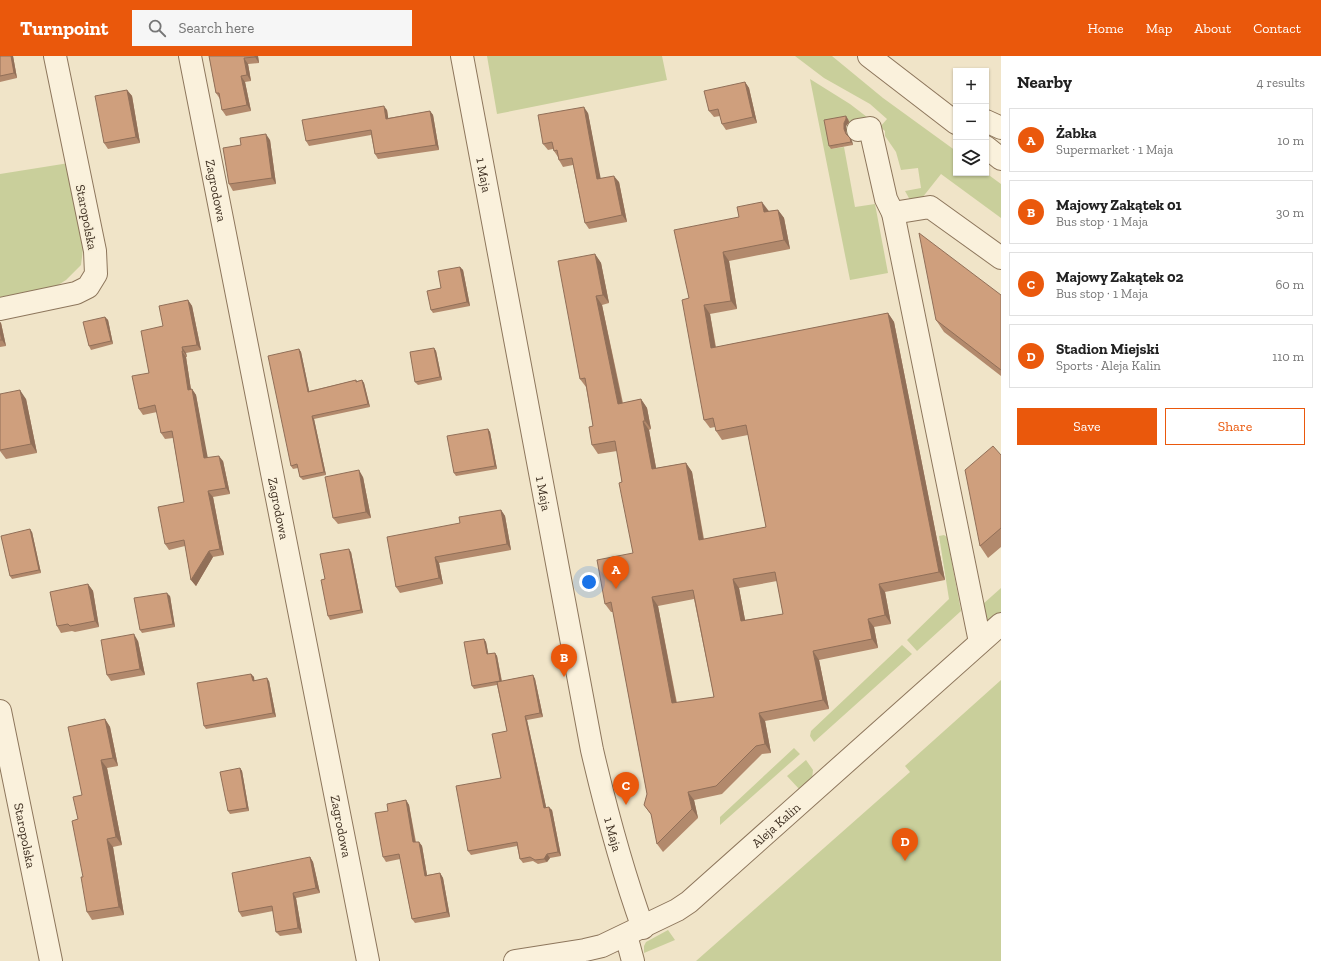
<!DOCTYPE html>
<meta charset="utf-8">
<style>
body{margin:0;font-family:"Zilla Slab",serif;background:#f6f6f6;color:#222}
.controls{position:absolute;right:12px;top:12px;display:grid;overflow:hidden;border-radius:0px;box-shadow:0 1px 3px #0004}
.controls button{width:36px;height:36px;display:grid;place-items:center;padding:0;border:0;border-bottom:1px solid #e0e0e0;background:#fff;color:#222;font:20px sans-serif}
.you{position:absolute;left:589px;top:526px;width:14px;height:14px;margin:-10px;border:3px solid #fff;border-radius:50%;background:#1a73e8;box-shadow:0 0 0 6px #1a73e833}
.badge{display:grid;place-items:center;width:26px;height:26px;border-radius:50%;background:#ea580c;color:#fff;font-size:13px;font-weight:700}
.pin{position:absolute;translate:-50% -33px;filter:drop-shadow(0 1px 2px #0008)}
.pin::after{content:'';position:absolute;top:21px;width:14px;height:12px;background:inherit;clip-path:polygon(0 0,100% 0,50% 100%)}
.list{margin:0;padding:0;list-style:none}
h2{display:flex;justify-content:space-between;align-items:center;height:52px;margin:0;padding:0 16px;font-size:17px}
h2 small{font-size:13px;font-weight:400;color:#767676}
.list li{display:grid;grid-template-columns:26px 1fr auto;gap:12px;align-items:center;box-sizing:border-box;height:64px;margin:0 8px 8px;padding:0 8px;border:1px solid #e0e0e0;border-radius:0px}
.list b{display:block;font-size:15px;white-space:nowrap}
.list p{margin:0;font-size:13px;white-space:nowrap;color:#767676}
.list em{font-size:13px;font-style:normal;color:#767676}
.actions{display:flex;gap:8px;padding:12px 16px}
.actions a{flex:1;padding:9px 0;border:1px solid #ea580c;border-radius:0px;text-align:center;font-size:14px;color:#ea580c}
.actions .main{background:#ea580c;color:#fff}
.icon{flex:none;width:22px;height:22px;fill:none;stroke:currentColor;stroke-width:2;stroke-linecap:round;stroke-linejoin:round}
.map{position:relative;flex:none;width:1001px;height:905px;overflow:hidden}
header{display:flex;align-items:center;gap:24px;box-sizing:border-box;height:56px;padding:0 20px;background:#ea580c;color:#fff}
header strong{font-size:19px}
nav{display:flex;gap:22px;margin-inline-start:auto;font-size:14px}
.search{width:280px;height:36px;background:#f6f6f6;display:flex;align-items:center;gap:10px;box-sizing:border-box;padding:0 14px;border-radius:0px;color:#767676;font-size:15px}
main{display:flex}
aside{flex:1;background:#fff}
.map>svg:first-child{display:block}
.green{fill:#c9cf9b}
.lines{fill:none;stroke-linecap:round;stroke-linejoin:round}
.minor-casing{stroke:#8d765c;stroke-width:24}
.minor{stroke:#faf1dc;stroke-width:22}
.wall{fill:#b2896c;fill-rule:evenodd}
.shaded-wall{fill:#916f58}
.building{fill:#cf9f7d;stroke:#916f58;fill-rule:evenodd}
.labels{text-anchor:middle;stroke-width:3.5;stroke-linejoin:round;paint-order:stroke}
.street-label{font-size:13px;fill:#3d2e20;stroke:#f7eed8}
</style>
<header>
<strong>Turnpoint</strong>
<div class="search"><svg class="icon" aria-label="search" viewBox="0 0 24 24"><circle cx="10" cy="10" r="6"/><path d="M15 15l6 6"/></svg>Search here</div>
<nav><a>Home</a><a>Map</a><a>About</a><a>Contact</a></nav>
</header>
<main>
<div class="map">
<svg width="1001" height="905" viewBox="0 0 1001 905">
<rect width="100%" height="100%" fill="#f0e4c8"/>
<!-- green -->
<path class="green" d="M487,0H662L667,24L497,58Z
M795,0H832L883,42L956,95V117H986L1001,128V162L941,118L922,142L910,144L905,135L921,132L918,112L901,114L896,96L885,80V75L880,71L849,68L848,63L831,93L844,91L855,151L875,148L888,217L850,224L810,23L850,48L880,71L887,63L870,48L824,22Z
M69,107L83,193L81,209L66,224L55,231L0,241V118Z
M944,479L947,481L961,555L917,595L907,584L949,543L939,480Z
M1001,532V556L990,566H988L983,548Z
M902,589L912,598L814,686L810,680L811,675Z
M1001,624V905H696L910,716L905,710Z
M794,692L800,698L720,769V761Z
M806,704L813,714L812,723L800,734L787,720Z
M668,874L675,884L644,897V890L646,886Z"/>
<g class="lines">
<defs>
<g id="minor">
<path id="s1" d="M190,0L368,905"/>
<path id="s2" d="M462,0L592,694C606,754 622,814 643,872"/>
<path d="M869,0L956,67"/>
<path d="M986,65L1001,72"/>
<path d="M858,74L870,72L886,143L893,157L980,586"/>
<path d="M986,91L1001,103"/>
<path d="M893,157L930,151L1001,202"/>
<path d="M0,253L76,237L88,231L96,218L95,195L55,0"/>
<path id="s3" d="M0,655L51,905"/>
<path d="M626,879L633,905"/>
<path id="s4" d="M515,905L585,894L602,890L677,854L689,846L1001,568"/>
</g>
</defs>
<!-- minor casing -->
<use href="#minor" class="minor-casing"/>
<!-- minor -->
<use href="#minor" class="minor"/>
</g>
<!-- wall -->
<path class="wall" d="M0,0H13L17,22L0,26Z
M209,0H258L259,7L248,8L251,25L245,26L251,55L226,60L222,54L220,43L216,37Z
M745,26L749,32L757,67L726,74L722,68L720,60L714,61L709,55Z
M127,34L132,40L140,87L108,93L104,87Z
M387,54L388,62L430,55L433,59L439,94L378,103L375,98L371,79L309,90L306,85Z
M588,57L600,122L619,126L627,166L589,173L585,167L573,109L563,111L559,104L558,101L554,95L553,93L548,94L543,88Z
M848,63L849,66L846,70V76L847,79L852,85L853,89L831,93L829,90Z
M270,84L276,128L233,135L229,128Z
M768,154L769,155L778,154L784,162L790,193L729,205L737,253L710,258L716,291L888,257L894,266L945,524L885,536L891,568L874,571L878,592L819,604L829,653L765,665L771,697L762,698L722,738L694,744L698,762L663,796L657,788L652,760L644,749L647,738L613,556H611L605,548L633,497L617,395L598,398L592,389L593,370L586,331L580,323L595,198L601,207L609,247L602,249L623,347L641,343L647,352L651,373L649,374L656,412L686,407L692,416L704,483L766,471L748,379L722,384L716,375L715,371L710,372L704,364L689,242L739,161ZM777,525L783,558L745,564L739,532ZM694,543L714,641L677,647L658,550Z
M460,211L463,214L470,250L433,257L431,254L441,232Z
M1001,239V320L944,276L936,264Z
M188,244L192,250L201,294L186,297L187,301H186L191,334L192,333L196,339L207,402L223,405L230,438L213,441L224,499L213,501L196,530L191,524L185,490L169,494L165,488L184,446L173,382L165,383L161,377L157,356L143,359L139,353L163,270Z
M105,261L108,264L113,288L91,294L89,290Z
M0,266L1,267L6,290L0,291Z
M434,292L436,295L442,324L418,329L415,326Z
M299,293L301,296L309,335L356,324L357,325L362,324L364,327L370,351L314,363L326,419L303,424L300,421L298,412L293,413L291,410Z
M0,338L26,343L37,397L6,403L0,395Z
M488,373L490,376L497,413L456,420L454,417Z
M1001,399V491L988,502L980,490Z
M363,421L371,462L338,468L333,462Z
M501,454L505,460L511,494L439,507L443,528L400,537L396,531L460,467Z
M32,476L41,517L12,523L10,520Z
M351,496L363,557L330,564L328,560L325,523Z
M88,528L93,535L99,571L75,576L72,575L61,577L57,570Z
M170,540L175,571L142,577L140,574Z
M484,583L486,586L488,598L495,597L497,600L502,625L533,619L535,623L543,661L527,664L546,751L552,754L561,800L550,802L547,806L538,808L533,805L523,807L520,803L517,790L471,799L468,795L501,722L507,675L497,629L474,633L472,630Z
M138,585L145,619L111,625L107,619Z
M251,618L254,621V624L269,625L276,661L206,673L204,670Z
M105,663L110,671L118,710L107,712L122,789L113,791L124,859L92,864L87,856L78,763L82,739Z
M240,712L242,715L249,755L230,758L228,755Z
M406,744L409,749L416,786H419L422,790L427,819L440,817L443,822L450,861L415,867L412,863L400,803L386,806L383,801L388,755Z
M310,801L313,806L320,837L296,842L302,877L280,880L276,876L273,855L242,861L239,856Z"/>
<!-- shaded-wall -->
<path class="shaded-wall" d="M11,0H13L17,22L14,17Z
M255,0H258L259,7L255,1Z
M244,2L248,8L251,25L247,19Z
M241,20L245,26L251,55L247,49Z
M745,26L749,32L757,67L753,61Z
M127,34L132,40L140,87L136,81Z
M384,50L387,54L389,67L386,63Z
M584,51L588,57L602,129L597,123Z
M430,55L433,59L439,94L436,89Z
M846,60L848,63L849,66L846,70V76L848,82L844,73V67Z
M266,78L270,84L276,128L272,122Z
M850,82L852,85L853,89L851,86Z
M614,120L619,126L627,166L622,159Z
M762,146L768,154L770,165L764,156Z
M778,154L784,162L790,193L784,184Z
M723,196L729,205L737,253L731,245Z
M595,198L601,207L609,247L603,239Z
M460,211L463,214L470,250L467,246Z
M596,240L602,249L624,356L618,348Z
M188,244L192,250L201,294L197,289Z
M704,249L710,258L717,301L711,292Z
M888,257L894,266L945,524L939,516Z
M105,261L108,264L113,288L111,285Z
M0,266L1,267L6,290L2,284L0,276Z
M182,291L186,297L187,301L183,295Z
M434,292L436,295L442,324L440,321Z
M299,293L301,296L310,339L308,336Z
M182,295L186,301L192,340L188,334Z
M362,324L364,327L370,351L368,348Z
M192,333L196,339L209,408L204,402Z
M20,334L26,343L37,397L31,388Z
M641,343L647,352L651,373L645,365Z
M312,360L314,363L326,419L324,416Z
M643,365L649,374L658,422L652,413Z
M488,373L490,376L497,413L495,410Z
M219,400L223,405L230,438L226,432Z
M686,407L692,416L705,493L699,484Z
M359,414L363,421L371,462L366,456Z
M208,435L213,441L224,499L220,493Z
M501,454L505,460L511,494L507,488Z
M30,473L32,476L41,517L39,514Z
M349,493L351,496L363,557L361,554Z
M209,495L213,501L196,530L191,524Z
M435,501L439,507L443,528L439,522Z
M733,523L739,532L747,574L741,565Z
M88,528L93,535L99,571L95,565Z
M879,528L885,536L891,568L885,559Z
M167,537L170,540L175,571L173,568Z
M652,541L658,550L678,656L672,647Z
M868,563L874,571L878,592L872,583Z
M134,578L138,585L145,619L140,613Z
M484,583L486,586L489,601L487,598Z
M813,595L819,604L829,653L823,644Z
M495,597L497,600L502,628L500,625Z
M251,618L254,621L255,628L253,625Z
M533,619L535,623L543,661L540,657Z
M267,622L269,625L276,661L273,657Z
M759,657L765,665L771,697L765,688Z
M525,660L527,664L547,755L544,752Z
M105,663L110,671L118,710L113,702Z
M101,704L107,712L122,789L116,781Z
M240,712L242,715L249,755L247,752Z
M688,736L694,744L698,762L692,753Z
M406,744L409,749L416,791L413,786Z
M549,751L552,754L561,800L558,796Z
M107,783L113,791L124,859L119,851Z
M419,786L422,790L428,825L425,820Z
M547,798L550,802L547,806L544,803Z
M310,801L313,806L320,837L316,832Z
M440,817L443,822L450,861L447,856Z
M293,837L296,842L302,877L298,872Z"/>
<!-- building -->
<path class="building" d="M0,0H11L14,17L0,20Z
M209,0H255V1L244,2L247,19L241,20L247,49L222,54L219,37H216Z
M745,26L753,61L722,68L718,53L709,55L704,35Z
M127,34L136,81L104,87L95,40Z
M384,50L386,63L430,55L436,89L375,98L371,74L306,85L302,64Z
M584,51L597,123L614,120L622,159L585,167L572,102L559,104L557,94L554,95L552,86L543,88L538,59Z
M846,60V63L844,67V73L846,78L850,82L851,86L829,90L824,64Z
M266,78L272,122L229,128L223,92L241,89L240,82Z
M762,146L764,156L778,154L784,184L723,196L731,245L704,249L711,292L888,257L939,516L879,528L885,559L868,563L872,583L813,595L823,644L759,657L765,688L756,690L716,730L688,736L692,753L657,788L651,758L644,749L647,738L611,546L605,548L597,504L633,497L619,427L622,426L615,385L592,389L589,371L593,370L585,322L580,323L558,205L595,198L603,239L596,240L618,348L641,343L645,365H643L652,413L686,407L699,484L766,471L746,369L716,375L713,362L704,364L682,244L689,242L674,174L739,161L737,151ZM775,516L783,558L741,565L733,523ZM693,534L714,641L672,647L652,541Z
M919,177L1001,239V314L936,264Z
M460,211L467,246L431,254L427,235L441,232L438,215Z
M188,244L197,289L182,291L183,295H182L188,334L192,333L204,402L219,400L226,432L208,435L220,493L209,495L191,524L184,484L165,488L158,451L184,446L172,375L161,377L155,349L139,353L132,320L149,317L141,275L163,270L159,250Z
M105,261L111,285L89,290L83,266Z
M0,276L2,284H0Z
M434,292L440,321L415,326L410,296Z
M299,293L308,336L356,324V326L362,324L368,348L312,360L324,416L300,421L297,408L291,410L268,300Z
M20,334L31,388L0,394V338Z
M488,373L495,410L454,417L447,380Z
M993,390L1001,399V472L980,490L965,414Z
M359,414L366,456L333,462L325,421Z
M501,454L507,488L435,501L439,522L396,531L387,481L460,467L459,461Z
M30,473L39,514L10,520L1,480Z
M349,493L361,554L328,560L321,524L325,523L320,498Z
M88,528L95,565L70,570L68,568L57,570L50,536Z
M167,537L173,568L140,574L134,542Z
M134,578L140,613L107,619L101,584Z
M484,583L487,598L495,597L500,625L472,630L464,586Z
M251,618L253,625L267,622L273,657L204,670L197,627Z
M533,619L540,657L525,660L544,752L549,751L558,796L547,798L544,803L535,804L530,801L520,803L517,786L468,795L456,730L501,722L492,678L507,675L497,626Z
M105,663L113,702L101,704L116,781L107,783L119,851L87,856L81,821H83L72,765L78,763L73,741L82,739L68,671Z
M240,712L247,752L228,755L220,716Z
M406,744L413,786H419L425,820L440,817L447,856L412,863L399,798L383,801L375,757L388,755L387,748Z
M310,801L316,832L293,837L298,872L276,876L272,850L239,856L232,817Z"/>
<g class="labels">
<!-- street labels -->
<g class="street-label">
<text dy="5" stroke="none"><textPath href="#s2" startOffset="121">1 Maja</textPath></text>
<text dy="5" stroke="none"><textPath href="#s1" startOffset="137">Zagrodowa</textPath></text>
<text transform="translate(87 161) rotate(79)" y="5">Staropolska</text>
<text dy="5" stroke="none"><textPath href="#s2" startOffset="445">1 Maja</textPath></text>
<text dy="5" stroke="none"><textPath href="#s1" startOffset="461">Zagrodowa</textPath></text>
<text dy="5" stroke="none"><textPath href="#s1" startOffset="785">Zagrodowa</textPath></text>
<text dy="5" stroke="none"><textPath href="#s4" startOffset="302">Aleja Kalin</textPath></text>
<text dy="5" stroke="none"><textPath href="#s2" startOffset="793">1 Maja</textPath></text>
<text dy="5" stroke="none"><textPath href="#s3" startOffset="127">Staropolska</textPath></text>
</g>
</g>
</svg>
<div class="controls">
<button>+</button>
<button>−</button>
<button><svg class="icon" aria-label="layers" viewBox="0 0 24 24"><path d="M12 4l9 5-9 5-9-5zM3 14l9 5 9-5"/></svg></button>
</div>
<div class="you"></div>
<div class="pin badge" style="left:616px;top:533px">A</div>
<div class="pin badge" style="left:564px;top:621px">B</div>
<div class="pin badge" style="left:626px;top:749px">C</div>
<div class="pin badge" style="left:905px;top:805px">D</div>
</div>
<aside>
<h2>Nearby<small>4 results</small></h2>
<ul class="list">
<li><span class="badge">A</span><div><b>Żabka</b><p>Supermarket · 1 Maja</p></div><em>10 m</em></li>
<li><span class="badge">B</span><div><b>Majowy Zakątek 01</b><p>Bus stop · 1 Maja</p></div><em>30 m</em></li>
<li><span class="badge">C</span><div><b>Majowy Zakątek 02</b><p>Bus stop · 1 Maja</p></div><em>60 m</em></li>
<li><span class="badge">D</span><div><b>Stadion Miejski</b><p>Sports · Aleja Kalin</p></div><em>110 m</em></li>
</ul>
<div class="actions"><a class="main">Save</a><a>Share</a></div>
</aside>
</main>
